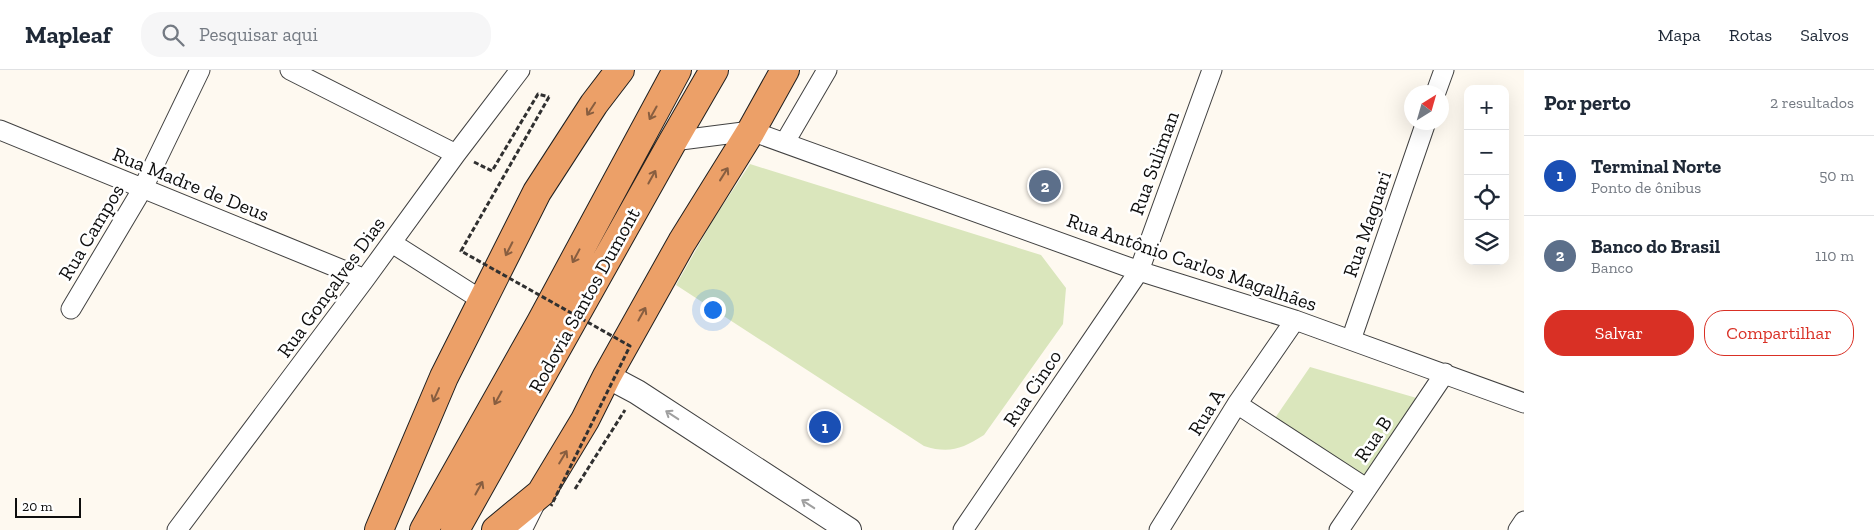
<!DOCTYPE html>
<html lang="pt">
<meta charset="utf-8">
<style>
body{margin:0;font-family:"Zilla Slab",serif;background:#f6f6f7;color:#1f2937}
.controls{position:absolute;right:15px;top:15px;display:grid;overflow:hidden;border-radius:10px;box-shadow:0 5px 20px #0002}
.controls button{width:45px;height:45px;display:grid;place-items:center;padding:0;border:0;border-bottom:1px solid #e0e1e3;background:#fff;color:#1f2937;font:25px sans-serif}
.compass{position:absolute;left:1404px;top:15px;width:45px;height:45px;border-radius:50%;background:#fff;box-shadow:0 5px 20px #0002;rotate:37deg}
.scale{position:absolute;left:15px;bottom:12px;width:66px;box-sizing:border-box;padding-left:5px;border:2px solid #0e0e0e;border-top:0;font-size:14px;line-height:18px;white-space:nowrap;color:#0e0e0e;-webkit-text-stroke:4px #fff;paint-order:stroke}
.you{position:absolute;left:712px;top:239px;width:18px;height:18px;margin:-12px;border:4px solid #fff;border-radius:50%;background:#1a73e8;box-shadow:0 0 0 8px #1a73e833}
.badge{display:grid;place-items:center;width:32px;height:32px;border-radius:50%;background:#d93025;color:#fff;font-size:16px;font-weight:700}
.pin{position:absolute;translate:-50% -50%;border:2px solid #fff;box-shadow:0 1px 5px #0006}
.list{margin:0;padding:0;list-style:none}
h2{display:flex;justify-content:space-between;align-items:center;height:65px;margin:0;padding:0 20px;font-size:21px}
h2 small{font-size:16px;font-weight:400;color:#747a83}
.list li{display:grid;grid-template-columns:32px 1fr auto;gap:15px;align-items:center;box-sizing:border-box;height:80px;padding:0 20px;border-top:1px solid #e0e1e3}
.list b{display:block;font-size:19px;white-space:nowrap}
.list p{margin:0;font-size:16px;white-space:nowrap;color:#747a83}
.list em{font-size:16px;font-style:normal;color:#747a83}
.actions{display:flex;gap:10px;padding:15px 20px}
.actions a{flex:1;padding:11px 0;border:1px solid #d93025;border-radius:20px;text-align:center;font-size:18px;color:#d93025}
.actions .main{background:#d93025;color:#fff}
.icon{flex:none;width:28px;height:28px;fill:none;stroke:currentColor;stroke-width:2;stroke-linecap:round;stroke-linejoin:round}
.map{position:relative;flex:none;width:1524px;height:460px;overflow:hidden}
header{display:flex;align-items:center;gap:30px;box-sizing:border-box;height:70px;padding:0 25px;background:#fff;border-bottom:1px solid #e0e1e3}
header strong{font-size:24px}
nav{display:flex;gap:28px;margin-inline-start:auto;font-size:18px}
.search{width:350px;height:45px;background:#f6f6f7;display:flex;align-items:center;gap:12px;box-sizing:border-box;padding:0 18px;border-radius:20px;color:#747a83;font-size:19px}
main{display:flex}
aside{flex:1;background:#fff}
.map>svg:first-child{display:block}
.green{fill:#dae6bc}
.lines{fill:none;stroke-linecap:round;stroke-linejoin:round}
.minor-casing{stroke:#414141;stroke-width:21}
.tertiary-casing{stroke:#414141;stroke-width:26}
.trunk-casing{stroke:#1f1f1f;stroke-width:30}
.path{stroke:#303030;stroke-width:3;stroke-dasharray:5 2.5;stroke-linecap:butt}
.minor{stroke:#fff;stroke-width:19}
.tertiary{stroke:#fff;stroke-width:24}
.trunk{stroke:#eca068;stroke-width:28}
.path-bridge{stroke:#303030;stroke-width:3;stroke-dasharray:5 2.5;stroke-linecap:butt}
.oneway{stroke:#885e40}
.oneway2{stroke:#9f9f9f}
.labels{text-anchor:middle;stroke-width:5;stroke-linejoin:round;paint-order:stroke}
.street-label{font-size:20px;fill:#0e0e0e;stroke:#fff}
</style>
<header>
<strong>Mapleaf</strong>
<div class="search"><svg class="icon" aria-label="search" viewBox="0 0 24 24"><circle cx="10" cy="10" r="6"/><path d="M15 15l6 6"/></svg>Pesquisar aqui</div>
<nav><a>Mapa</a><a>Rotas</a><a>Salvos</a></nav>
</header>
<main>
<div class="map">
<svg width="1524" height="460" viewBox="0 0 1524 460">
<rect width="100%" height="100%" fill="#fef9f0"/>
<!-- green -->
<path class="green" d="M750,94L1041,185L1066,218L1063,254L984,365C962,379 949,384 924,376L676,215L713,150Z
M1310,297L1420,329L1366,410L1273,351Z"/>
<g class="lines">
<defs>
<path id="minor" d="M290,0L456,84
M1436,22L1444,0
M0,60L365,209
M673,71L751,61L1139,201L1295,250L1524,333
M785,72L827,0
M392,173L483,231
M71,239L143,118L200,0
M1351,270L1426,52
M1237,334L1366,418
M177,460L365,209L456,84L520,0
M522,460L536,432
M963,460L1139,201L1212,0
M1159,460L1237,334L1295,250
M1339,460L1445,303
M1518,460L1524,451"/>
<path id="tertiary" d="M607,306L637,322L849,460"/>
<path id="trunk" d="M379,460L444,307L537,122L594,34L620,0
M424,460L541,252L677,0
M455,460L673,71L714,0
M496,460L541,423L585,350L607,306L682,172L751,61L785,0"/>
</defs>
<!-- minor casing -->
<use href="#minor" class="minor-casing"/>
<!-- tertiary casing -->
<use href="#tertiary" class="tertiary-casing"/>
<!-- trunk casing -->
<use href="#trunk" class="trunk-casing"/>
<!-- path -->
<path class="path" d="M474,92L492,101L538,24L549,27
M575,419L625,340"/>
<!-- minor -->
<use href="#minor" class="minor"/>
<!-- tertiary -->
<use href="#tertiary" class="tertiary"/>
<!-- trunk -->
<use href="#trunk" class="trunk"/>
<!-- path-bridge -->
<path class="path-bridge" d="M549,27L461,181L630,276L551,436"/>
</g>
<!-- one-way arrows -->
<defs><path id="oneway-shaft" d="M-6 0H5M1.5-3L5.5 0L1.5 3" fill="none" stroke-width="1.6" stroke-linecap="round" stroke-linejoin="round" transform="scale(1.25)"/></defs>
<g class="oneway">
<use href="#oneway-shaft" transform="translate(591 39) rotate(123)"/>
<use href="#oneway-shaft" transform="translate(653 43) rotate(119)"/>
<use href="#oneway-shaft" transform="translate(724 104) rotate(-58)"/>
<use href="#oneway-shaft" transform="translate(652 107) rotate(-61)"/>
<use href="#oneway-shaft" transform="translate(509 179) rotate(117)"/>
<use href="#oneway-shaft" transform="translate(576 186) rotate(118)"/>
<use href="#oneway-shaft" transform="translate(642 244) rotate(-61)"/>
<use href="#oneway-shaft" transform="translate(436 325) rotate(114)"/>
<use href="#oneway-shaft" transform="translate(498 328) rotate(119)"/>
<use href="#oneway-shaft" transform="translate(563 387) rotate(-59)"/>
<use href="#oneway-shaft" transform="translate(479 418) rotate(-61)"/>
</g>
<g class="oneway2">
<use href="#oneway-shaft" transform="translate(672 345) rotate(-147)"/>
<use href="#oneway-shaft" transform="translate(808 434) rotate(-147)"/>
</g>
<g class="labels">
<!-- street labels -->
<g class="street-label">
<text transform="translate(1154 93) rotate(-70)" y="7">Rua Suliman</text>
<text transform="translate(191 114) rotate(22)" y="7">Rua Madre de Deus</text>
<text transform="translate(1367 154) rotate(-71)" y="7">Rua Maguari</text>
<text transform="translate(91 162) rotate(-59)" y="7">Rua Campos</text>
<text transform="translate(1192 192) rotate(19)" y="7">Rua Antônio Carlos Magalhães</text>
<text transform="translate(331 217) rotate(-54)" y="7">Rua Gonçalves Dias</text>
<text transform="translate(584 230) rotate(-61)" y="7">Rodovia Santos Dumont</text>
<text transform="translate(1032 318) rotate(-56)" y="7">Rua Cinco</text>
<text transform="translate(1206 342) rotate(-58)" y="7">Rua A</text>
<text transform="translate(1373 369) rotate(-56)" y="7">Rua B</text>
</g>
</g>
</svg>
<div class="controls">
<button>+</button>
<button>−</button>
<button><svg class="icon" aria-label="locate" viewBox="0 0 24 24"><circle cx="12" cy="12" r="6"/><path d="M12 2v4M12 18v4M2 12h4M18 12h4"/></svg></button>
<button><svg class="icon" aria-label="layers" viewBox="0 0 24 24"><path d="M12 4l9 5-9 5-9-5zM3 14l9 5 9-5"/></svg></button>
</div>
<svg class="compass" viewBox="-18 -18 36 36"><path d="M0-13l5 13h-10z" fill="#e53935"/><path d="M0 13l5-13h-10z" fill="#747a83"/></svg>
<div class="scale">20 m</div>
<div class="you"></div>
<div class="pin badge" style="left:825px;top:357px;background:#1a4fb4">1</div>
<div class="pin badge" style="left:1045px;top:116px;background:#5c6f8a">2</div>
</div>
<aside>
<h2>Por perto<small>2 resultados</small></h2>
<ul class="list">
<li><span class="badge" style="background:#1a4fb4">1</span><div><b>Terminal Norte</b><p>Ponto de ônibus</p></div><em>50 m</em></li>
<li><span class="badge" style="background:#5c6f8a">2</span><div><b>Banco do Brasil</b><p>Banco</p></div><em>110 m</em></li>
</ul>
<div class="actions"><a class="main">Salvar</a><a>Compartilhar</a></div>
</aside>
</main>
